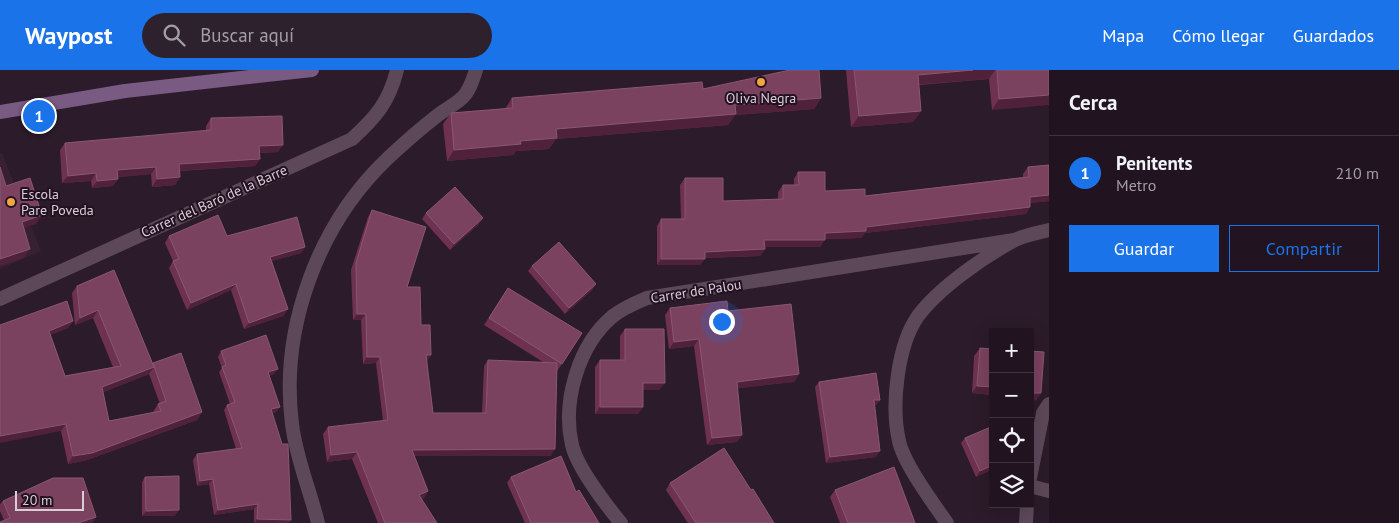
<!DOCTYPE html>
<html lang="es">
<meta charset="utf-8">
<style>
body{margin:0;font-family:"PT Sans",sans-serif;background:#2d212d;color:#f1f3f6}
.controls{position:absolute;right:15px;bottom:15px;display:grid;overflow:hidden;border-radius:0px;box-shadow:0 5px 20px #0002}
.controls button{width:45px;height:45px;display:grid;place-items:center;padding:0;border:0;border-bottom:1px solid #3e333e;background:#211420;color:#f1f3f6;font:25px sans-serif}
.scale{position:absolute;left:15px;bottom:12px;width:69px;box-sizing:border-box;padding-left:5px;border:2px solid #d9cdd7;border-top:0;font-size:14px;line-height:18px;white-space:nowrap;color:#d9cdd7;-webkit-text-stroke:4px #221221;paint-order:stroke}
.you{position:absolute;left:721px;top:251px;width:18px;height:18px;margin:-12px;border:4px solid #fff;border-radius:50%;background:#1a73e8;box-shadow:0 0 0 8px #1a73e833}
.badge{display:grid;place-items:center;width:32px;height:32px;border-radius:50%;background:#1a73e8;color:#fff;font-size:16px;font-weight:700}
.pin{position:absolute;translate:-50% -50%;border:2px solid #fff;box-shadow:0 1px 5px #0006}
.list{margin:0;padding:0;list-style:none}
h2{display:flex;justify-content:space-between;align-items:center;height:65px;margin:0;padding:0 20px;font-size:21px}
h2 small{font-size:16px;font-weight:400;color:#a29ea5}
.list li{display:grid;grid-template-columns:32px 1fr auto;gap:15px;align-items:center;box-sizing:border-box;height:75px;padding:0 20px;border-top:1px solid #3e333e}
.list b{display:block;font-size:19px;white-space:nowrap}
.list p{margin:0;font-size:16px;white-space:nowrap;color:#a29ea5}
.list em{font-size:16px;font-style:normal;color:#a29ea5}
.actions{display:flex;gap:10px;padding:15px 20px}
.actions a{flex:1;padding:11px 0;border:1px solid #1a73e8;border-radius:0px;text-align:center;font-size:18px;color:#1a73e8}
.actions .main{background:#1a73e8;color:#fff}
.icon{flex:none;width:28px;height:28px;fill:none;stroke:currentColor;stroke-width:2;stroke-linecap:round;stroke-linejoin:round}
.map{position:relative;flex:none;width:1049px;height:453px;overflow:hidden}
header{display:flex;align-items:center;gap:30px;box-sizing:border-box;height:70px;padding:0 25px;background:#1a73e8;color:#fff}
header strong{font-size:24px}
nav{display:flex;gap:28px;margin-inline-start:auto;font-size:18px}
.search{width:350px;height:45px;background:#2d212d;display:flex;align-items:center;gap:12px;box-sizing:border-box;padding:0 18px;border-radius:28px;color:#a29ea5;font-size:19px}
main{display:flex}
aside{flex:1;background:#211420}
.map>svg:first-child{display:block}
.built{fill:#372034}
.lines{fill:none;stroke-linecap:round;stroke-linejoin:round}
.minor{stroke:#5c4859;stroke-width:14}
.secondary{stroke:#795a82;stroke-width:14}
.wall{fill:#6f3151;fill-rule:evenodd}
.shaded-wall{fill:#4f213b}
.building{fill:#7a425f;stroke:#895772}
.poi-dot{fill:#f1a540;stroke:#221221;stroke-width:2}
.labels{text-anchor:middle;stroke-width:4;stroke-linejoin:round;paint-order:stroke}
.poi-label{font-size:14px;fill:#d9cdd7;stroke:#221221}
.street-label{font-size:14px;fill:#d9cdd7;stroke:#221221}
</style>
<header>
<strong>Waypost</strong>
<div class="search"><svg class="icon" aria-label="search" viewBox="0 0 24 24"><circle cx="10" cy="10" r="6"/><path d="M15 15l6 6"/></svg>Buscar aquí</div>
<nav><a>Mapa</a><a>Cómo llegar</a><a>Guardados</a></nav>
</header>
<main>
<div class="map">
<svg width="1049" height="453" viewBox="0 0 1049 453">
<rect width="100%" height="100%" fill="#2c1b2a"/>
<!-- built -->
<path class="built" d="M2,83L41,181L0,199V84Z"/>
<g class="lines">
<!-- minor -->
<path class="minor" d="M0,229L352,69C376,47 389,32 397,0
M1030,408L1043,343L1049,334
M1030,416L1049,421
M318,453C310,420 296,388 292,354C280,259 317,156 387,89C403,74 420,59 438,45C446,39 456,34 463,27C470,20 473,9 476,0
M621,453C606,435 577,397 572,375C562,332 578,275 613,246C623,238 635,233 647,228L1014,170
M947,453C933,433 904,394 899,371C891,336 897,276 918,246C939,218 982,188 1013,171C1023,165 1038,163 1049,160
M1026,453L1027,434"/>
<!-- secondary -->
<path class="secondary" d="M0,42L125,21L312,0"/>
</g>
<!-- wall -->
<path class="wall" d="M846,0H1049L992,40L989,9L919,15L921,41L913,52L851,57Z
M703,19L821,28L814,39L735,45L728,55L556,69L549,79L516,81L513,85L447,91L443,54L451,43L505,39L512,28Z
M211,48L278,82L260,83V89L255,96L180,101V107L175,115L152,117L151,104L118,107V109L113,116L92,118L91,111L62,113L60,80L65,73L206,61V56Z
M1049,95V131L1030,133L1026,144L865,163L861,168L825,169L820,177H764L765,179L760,186L705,188L700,195H657V156L661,149H681L680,115L685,108L723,131L778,129V122L783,115H794V109L798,102L825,121L865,126L1023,107V104L1028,97Z
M372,140L407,217L421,255L431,285L426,292L433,343H482L484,296L488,290L543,292L484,255L508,218L562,294L557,301L551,386H414L428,421L424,428L421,429L437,453H378L352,389L327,392L323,364L328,357L383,351L376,293L363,294L361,250H353L351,200L368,147Z
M426,143L479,154L450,180L422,149Z
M169,166H227L305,177L301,183L272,191L288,239L283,246L244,259L231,220L187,240L169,198L173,191L165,173Z
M532,196L596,214L592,220L565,244L528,201Z
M77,216L153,294L202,342L197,350L87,390L68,394L61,361L0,255L73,251L68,258L50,265L65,306L113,297L93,248L75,255L72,223ZM149,304L160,334H158L153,342L109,351L103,322Z
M670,238L728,241L799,304L794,312L737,318L742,365L737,372L707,375L694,276L669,279L665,245Z
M625,259L659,320H643V337L638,344H595V297L600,290H620V266Z
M980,278L993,325L972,323L974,286Z
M221,281L274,304L269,306L280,337L276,342L272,343L289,453H254V439L214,445L209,414L197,416L193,390L197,384L236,379L224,340L227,335L230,334L219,302L222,298L218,287Z
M819,312L880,330L876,335H874L876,387L826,393L815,317Z
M993,356V399L976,407L961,373L965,368Z
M145,407L175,446H142V412Z
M511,407L576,422L599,453H525L507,413Z
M670,413L751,420L774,453H688L666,420Z
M835,420L915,453H840L830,427Z
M3,431L96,447L92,453H0L4,450L0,441V434Z"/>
<!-- shaded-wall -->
<path class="shaded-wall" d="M973,0H995L989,9L910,15L918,5Z
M1049,25V35L992,40L999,29Z
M821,28L814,39L735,45L728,55L556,69L549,79L516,81L513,85L447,91L454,80L520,71L556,59L735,35Z
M921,41L913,52L851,57L859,46Z
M283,75L278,82L254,83L259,76Z
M260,89L255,96L174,101L179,94Z
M156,97L151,104L112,108L117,100Z
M96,103L91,111L62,113L68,106Z
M180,107L175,115L152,117L157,109Z
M118,109L113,116L92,118L97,111Z
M1049,125V131L1025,134L1030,127Z
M1030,137L1026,144L865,163L861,168L820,169L825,163L866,157Z
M42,145L36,154L16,161L22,152Z
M483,148L479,154L450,180L454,174Z
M764,170H825L820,177H760Z
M305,177L301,183L265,193L270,187Z
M30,179L24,188L0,196V189Z
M765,179L760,186L700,188L705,182Z
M661,189H705L700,195H657Z
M236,214L231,220L187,240L191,233Z
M596,214L592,220L565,244L569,238Z
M288,239L283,246L244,259L249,253Z
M98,240L93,248L75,255L80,248Z
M357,244H366L361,250H353Z
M73,251L68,258L44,268L49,261Z
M699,269L694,276L669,279L674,272Z
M426,285H431L427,292H421Z
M367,287H380L376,293L363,294Z
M154,297L149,304L97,325L102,317Z
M278,299L274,304L264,308L268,302Z
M799,304L794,312L732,319L737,312Z
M643,313H665L659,320H638Z
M977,316L993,317V325L972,323Z
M1030,323H1041L1036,331L1030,330Z
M874,330H880L876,335L870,336Z
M280,337L276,342L267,345L271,339Z
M600,337H643L638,344H595Z
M202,342L197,350L87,390L68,394L73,386Z
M66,354L61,361L0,373V366Z
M742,365L737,372L707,375L712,368Z
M555,379L551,386H407L412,380Z
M880,381L876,387L826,393L830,387Z
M357,382L352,389L327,392L331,385Z
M993,395V399L976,407L980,401Z
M213,409L209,414L197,416L200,411Z
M428,421L424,428L414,432L419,425Z
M258,434L254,439L214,445L218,440Z
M179,440L175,446H142L146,441Z
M96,447L92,453H78Z
M257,449L291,450L289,453H254Z"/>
<!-- building -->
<path class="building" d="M790,0H819L821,28L735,35L736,44L556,59L557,68L520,71L521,74L454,80L451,43L513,38L512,28L702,12L703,19Z
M854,0H973L918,5L921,41L859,46Z
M997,0H1049V25L999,29Z
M282,46L283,75L259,76L260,89L179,94L180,107L157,109L156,97L117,100L118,109L97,111L96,103L68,106L65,73L211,60V48Z
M1049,95V125L1030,127V137L866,157V161L825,163V170H764L765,179L705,182V189H661V149H685V108H723V131L783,129V115H799L798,102H825V121L865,119V126L1029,107L1028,97Z
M0,97L6,116L30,108L42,145L22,152L30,179L0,189Z
M455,117L483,148L454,174L426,143Z
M372,140L426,157L407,217H420L421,255H430L431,285H426L433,343H486L488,290L557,293L555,379L412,380L428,421L419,425L437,453H385L357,382L331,385L328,357L388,350L380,287H367L366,244H357L356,193Z
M218,145L227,166L297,147L305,177L270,187L288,239L249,253L236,214L191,233L173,191L179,189L169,166Z
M559,172L596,214L569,238L532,196Z
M114,200L154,297L102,317L109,351L161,341L158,334L166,331L153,293L181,283L202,342L92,383L73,386L66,354L0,366V255L67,231L73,251L49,261L65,306L121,296L98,240L80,248L77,216Z
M508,218L582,263L562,294L489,248Z
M727,231L728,241L791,234L799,304L737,312L742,365L712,368L699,269L674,272L670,238Z
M625,259H664L665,313H643V337H600V290H625Z
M266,265L278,299L268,302L280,337L271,339L282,374H288L291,450L257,449L258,434L218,440L213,409L200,411L197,384L242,378L227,335L235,332L222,297L226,295L221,281Z
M980,278L993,279V317L977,316Z
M1030,281L1044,282L1041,323H1030Z
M876,303L880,330H874L880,381L830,387L819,312Z
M993,356V395L980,401L965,368Z
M724,378L751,420L753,419L774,453H696L670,413Z
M561,386L576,422L579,420L599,453H531L511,407Z
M894,397L915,453H848L835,420Z
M179,406V440L146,441L145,407Z
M53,408H83L96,447L78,453H0V452L10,448L3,431Z"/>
<!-- markers -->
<g class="poi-dot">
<circle cx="761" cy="12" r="5"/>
<circle cx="11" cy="132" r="5"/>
</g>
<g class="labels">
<!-- poi labels -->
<g class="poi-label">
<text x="761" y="33">Oliva Negra</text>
<text x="21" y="129" text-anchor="start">Escola<tspan x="21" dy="16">Pare Poveda</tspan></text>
</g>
<!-- street labels -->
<g class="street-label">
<text transform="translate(214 131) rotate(-24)" y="5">Carrer del Baró de la Barre</text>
<text transform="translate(696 221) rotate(-9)" y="5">Carrer de Palou</text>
</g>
</g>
</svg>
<div class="controls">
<button>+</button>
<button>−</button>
<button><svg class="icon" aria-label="locate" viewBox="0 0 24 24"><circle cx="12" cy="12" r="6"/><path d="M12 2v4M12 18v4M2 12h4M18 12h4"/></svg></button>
<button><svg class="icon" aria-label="layers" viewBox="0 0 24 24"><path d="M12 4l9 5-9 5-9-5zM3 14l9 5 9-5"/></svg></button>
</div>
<div class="scale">20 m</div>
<div class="you"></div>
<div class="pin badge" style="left:39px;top:46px">1</div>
</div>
<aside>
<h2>Cerca<small></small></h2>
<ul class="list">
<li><span class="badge">1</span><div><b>Penitents</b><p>Metro</p></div><em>210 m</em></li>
</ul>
<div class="actions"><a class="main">Guardar</a><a>Compartir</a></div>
</aside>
</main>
